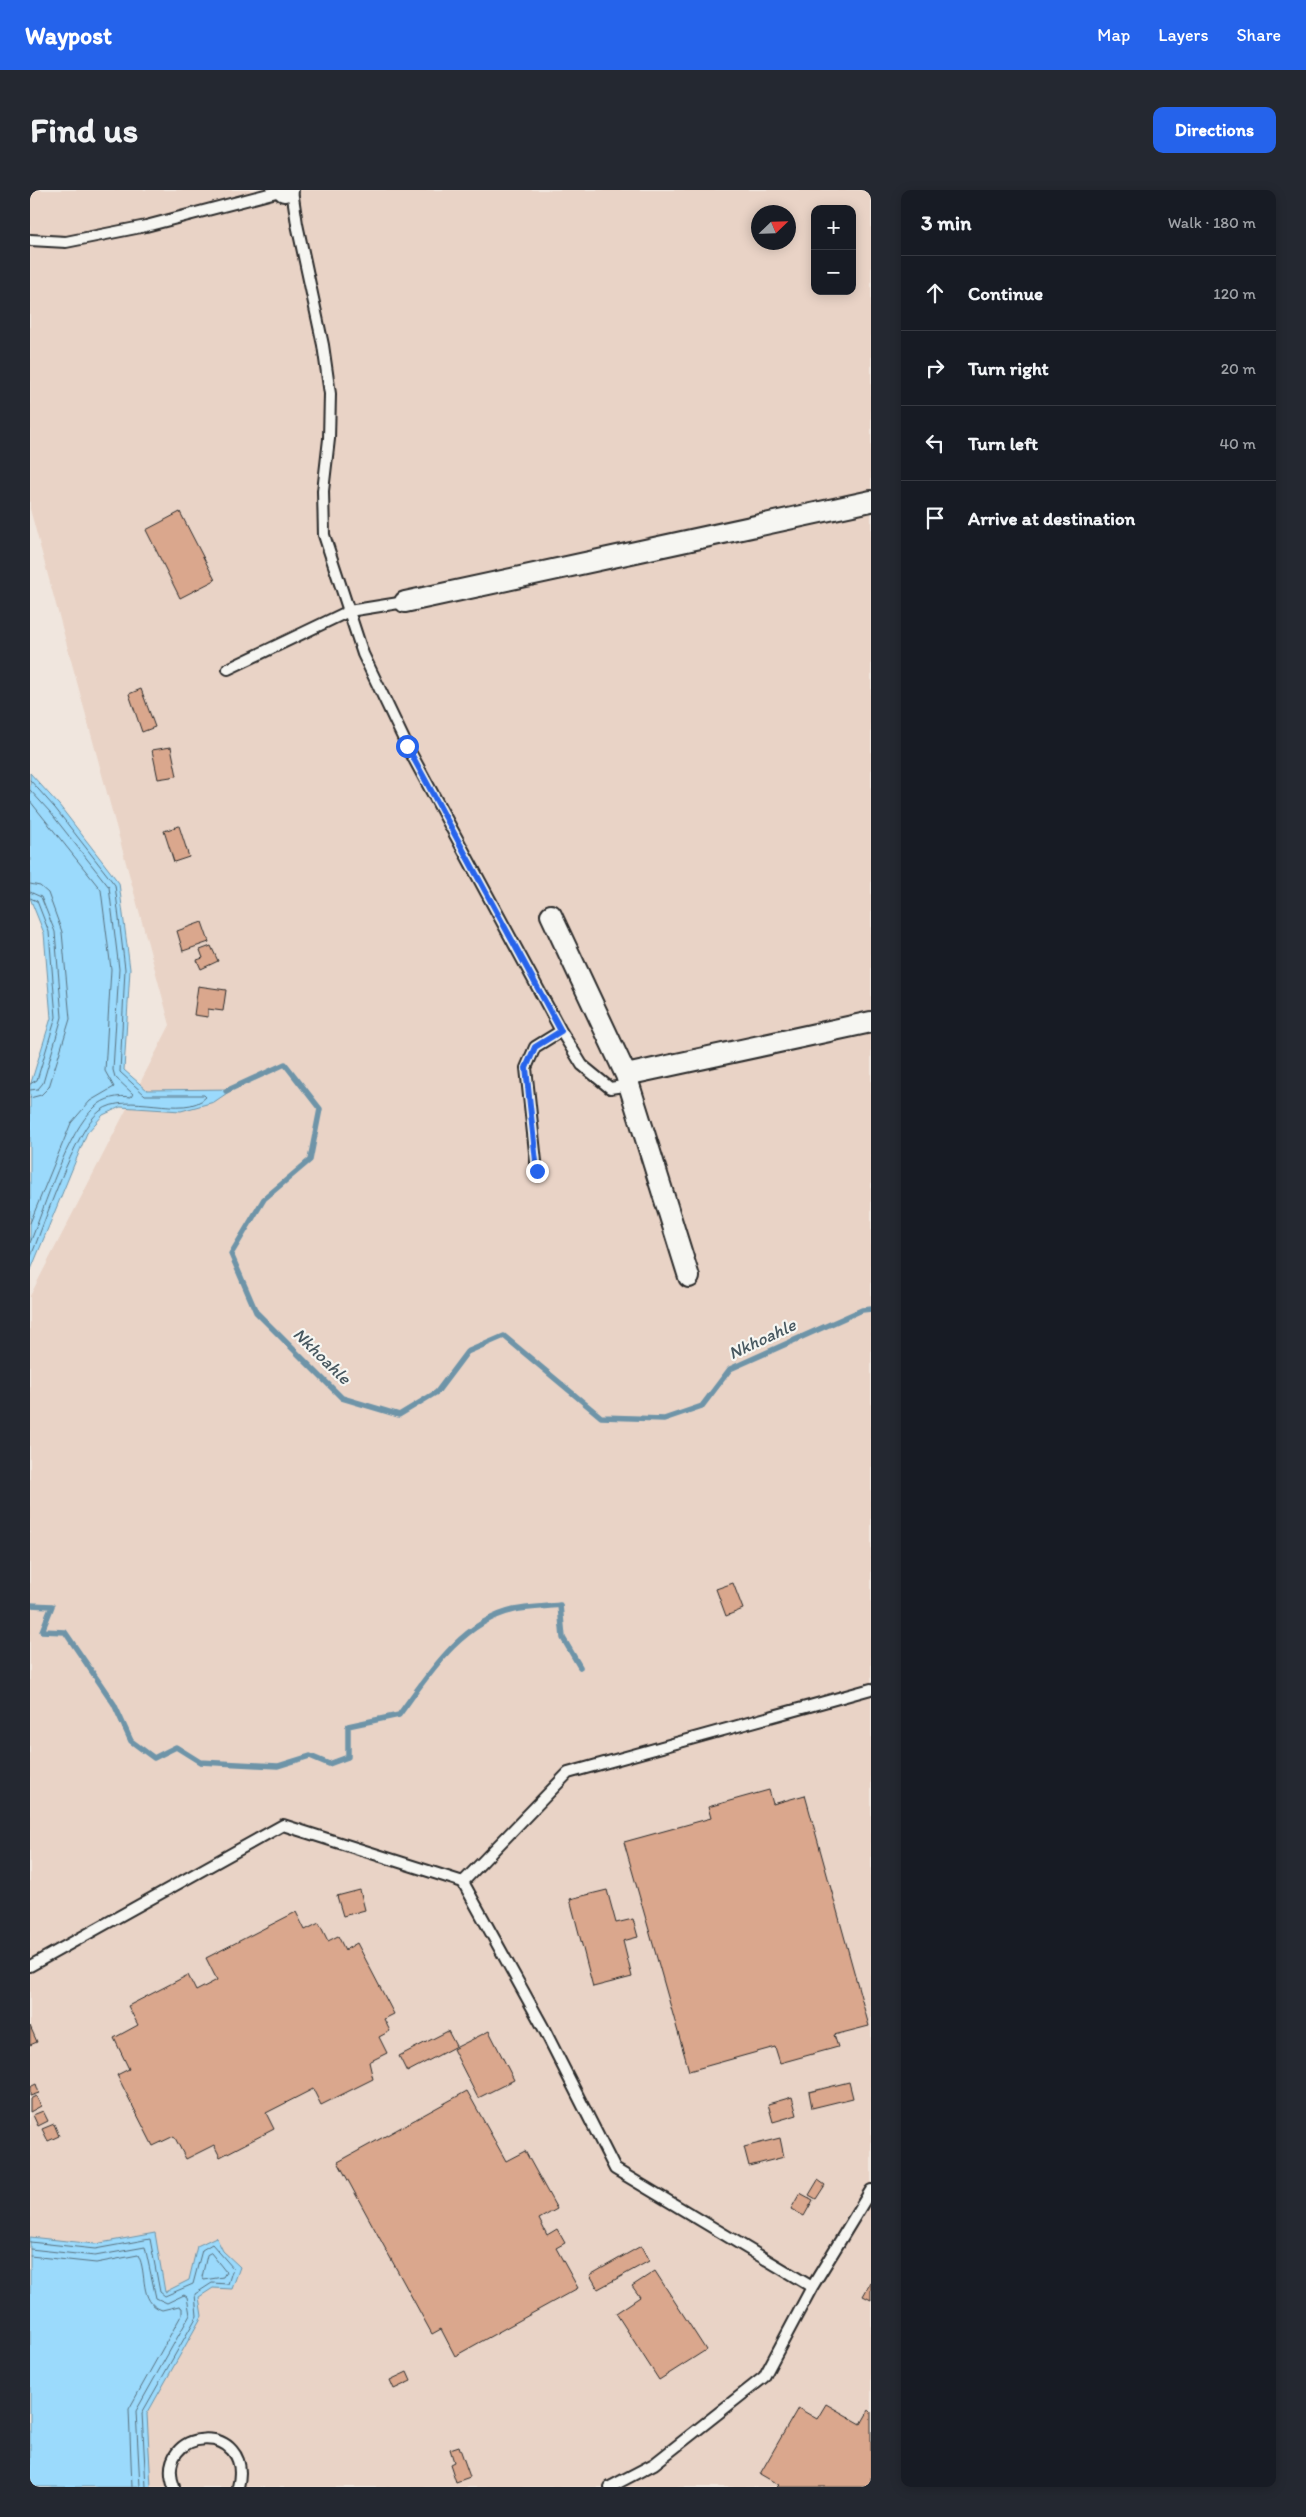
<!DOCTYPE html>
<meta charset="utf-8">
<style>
body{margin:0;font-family:Itim,sans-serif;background:#242831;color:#f1f3f6}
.controls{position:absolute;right:15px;top:15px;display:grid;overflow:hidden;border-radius:10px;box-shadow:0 2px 12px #0003}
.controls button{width:45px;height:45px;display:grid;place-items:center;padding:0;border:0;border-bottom:1px solid #363941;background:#171b24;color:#f1f3f6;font:25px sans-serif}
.compass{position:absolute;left:721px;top:15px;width:45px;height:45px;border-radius:50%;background:#171b24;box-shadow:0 2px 12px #0003;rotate:67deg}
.stop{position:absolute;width:15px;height:15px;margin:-11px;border:4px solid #2563eb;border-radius:50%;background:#fff}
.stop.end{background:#2563eb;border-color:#fff;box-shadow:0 1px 5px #0008}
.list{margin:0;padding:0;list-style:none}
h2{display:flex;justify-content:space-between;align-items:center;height:65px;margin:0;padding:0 20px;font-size:21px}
h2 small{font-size:16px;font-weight:400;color:#9ea1a6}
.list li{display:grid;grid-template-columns:32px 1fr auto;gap:15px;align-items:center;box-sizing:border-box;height:75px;padding:0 20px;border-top:1px solid #363941}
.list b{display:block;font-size:19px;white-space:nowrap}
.list em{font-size:16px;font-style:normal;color:#9ea1a6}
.icon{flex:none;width:28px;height:28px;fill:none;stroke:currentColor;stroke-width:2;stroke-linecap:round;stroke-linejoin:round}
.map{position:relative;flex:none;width:841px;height:2297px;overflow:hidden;border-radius:10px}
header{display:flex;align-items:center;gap:30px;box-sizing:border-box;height:70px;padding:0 25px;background:#2563eb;color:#fff}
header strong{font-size:24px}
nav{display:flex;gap:28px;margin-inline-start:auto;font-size:18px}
.intro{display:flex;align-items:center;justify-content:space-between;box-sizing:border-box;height:120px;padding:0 30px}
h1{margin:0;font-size:35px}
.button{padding:12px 22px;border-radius:10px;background:#2563eb;color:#fff;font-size:18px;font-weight:700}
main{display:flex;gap:30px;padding:0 30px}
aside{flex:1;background:#171b24;border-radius:10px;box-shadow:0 2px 12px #0003}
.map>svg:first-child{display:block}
.built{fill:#e9d3c6;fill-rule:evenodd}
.water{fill:#9bdafc;stroke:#6e94a8}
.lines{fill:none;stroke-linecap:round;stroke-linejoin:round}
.shore{stroke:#58717f;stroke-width:1}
.stream{stroke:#6e94a8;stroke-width:5.5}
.building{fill:#daa78d;stroke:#2b2b2b}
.service-casing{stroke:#2b2b2b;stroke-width:14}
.minor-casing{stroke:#2b2b2b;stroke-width:24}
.service{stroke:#f6f6f2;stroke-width:10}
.minor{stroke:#f6f6f2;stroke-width:20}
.route{stroke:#2563eb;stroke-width:6}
.labels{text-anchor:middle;stroke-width:4.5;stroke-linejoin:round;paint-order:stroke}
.water-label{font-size:18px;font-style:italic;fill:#47575f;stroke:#f6f6f2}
</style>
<header>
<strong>Waypost</strong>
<nav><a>Map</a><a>Layers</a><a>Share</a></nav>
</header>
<div class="intro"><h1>Find us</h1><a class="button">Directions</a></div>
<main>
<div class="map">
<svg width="841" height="2297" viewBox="0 0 841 2297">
<rect width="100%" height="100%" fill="#f0e6de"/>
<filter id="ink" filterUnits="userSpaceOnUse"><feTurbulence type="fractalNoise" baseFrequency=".02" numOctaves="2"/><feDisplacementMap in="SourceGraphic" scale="10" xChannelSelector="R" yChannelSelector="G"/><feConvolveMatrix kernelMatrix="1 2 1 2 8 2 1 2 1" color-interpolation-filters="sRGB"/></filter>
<g filter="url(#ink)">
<!-- built -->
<path class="built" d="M0,0H841V2297H0V1106L140,835L0,319ZM785,19H822V101H785ZM728,22H758V52H728Z"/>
<!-- water -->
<path class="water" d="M0,583L29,615L89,693L100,779L94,880L117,900L203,899L184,912L151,921L90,917L73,925L57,943L0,1082V896L21,828L14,743L0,708Z
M125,2043L135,2102L159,2090L167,2056L186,2047L193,2061L210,2077L202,2099L183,2098L169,2107L172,2126L117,2224L121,2297H0V2047L65,2054Z"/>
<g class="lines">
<!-- shore -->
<path class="shore" d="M0,590L25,618L85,695L95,779L90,882L115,905H174L176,907C155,930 96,900 70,921C45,939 13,1037 0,1069
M0,600L20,622L79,697L89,779L83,880L85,887L103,904L101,907C89,905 74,908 65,917C37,942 15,1016 0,1053
M0,611L71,700L81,779L75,881L84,897L60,911L41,933L0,1033
M0,694L10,696L18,703L32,742L40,829L19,897L11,905L0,908
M0,702L11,707L25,742L32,827L13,893L8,899L0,900
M0,708L7,711L19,742L26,827L7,890L0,894
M0,2052L65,2059L120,2049L130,2102L135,2106L163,2094L172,2060L182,2054L203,2078L198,2094L182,2093L165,2104L167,2126L112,2223L116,2297
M0,2059L65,2066L115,2057L126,2108L137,2113L154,2105L157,2107L160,2125L106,2221L110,2297
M181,2063L196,2082L193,2087L174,2090L172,2087L177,2065Z
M0,2066L66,2073L108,2065C118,2083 108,2112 132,2120L149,2116L152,2118V2124L99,2219L102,2297"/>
<!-- stream -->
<path class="stream" d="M196,901L255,874L290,919L280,970L234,1009L201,1064L226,1122L312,1208L369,1225L407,1202L437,1162L474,1146L571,1227L634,1229L672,1216L700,1179L832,1120L841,1119
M0,1415L22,1416L12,1441L35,1442L84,1514L101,1551L124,1568L146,1557L170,1572L248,1576L280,1566L299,1574L318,1567V1536L369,1525C398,1485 431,1432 484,1420C499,1417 515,1417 530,1415L533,1448L550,1477"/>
</g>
<!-- building -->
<path class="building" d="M150,322L185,390L150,408L116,340Z
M111,499L125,537L112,542L99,504Z
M141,557L147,586L128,589L122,560Z
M149,636L159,667L144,672L134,641Z
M172,732L179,752L153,761L147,741Z
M181,756L188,771L171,779L167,770L173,768L170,760Z
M168,796L196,800L193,821L178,819V827L164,825Z
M703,1393L713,1419L696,1426L686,1399Z
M739,1600L743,1614L775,1605L839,1836L804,1845L808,1857L750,1873L745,1857L659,1881L594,1652L681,1628L678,1617Z
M330,1700L335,1720L313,1726L307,1706Z
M577,1700L586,1733L603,1729L608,1747L593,1751L602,1787L563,1797L540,1709Z
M266,1722L275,1740L289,1733L298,1751L308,1746L315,1760L327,1753L364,1824L354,1829L360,1841L349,1847L357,1863L339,1872L343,1889L291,1915L283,1899L236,1923L244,1939L190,1967L184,1955L156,1969L144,1946L123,1956L87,1885L99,1879L84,1848L108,1835L98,1816L158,1785L166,1801L187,1790L176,1768Z
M0,1836L7,1852L0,1855Z
M418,1841L426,1856L377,1882L369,1866Z
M459,1841L484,1890L448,1908L423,1859Z
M819,1892L823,1908L782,1918L779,1902Z
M6,1894L9,1903L0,1906V1897Z
M437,1901L476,1971L495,1961L527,2019L509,2029L517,2045L527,2039L535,2053L526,2058L548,2098L425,2166L411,2139L402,2144L308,1972Z
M6,1906L11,1916L0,1922V1909Z
M762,1907L767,1925L743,1932L738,1914Z
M13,1921L18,1931L8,1936L3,1925Z
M24,1934L29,1946L18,1951L12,1939Z
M750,1948L754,1967L719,1976L714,1957Z
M788,1990L795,1995L786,2009L779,2005Z
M770,2003L783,2010L774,2026L761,2019Z
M611,2056L619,2071L568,2099L560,2085Z
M625,2081L676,2160L629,2190L586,2123L610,2107L602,2096Z
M841,2092V2110L833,2106Z
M377,2182L381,2191L364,2199L360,2190Z
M796,2214L831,2234L839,2220L841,2222V2297H747L749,2295L730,2284L768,2218L787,2229Z
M429,2256L440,2287L426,2292L420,2274L424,2272L420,2259Z"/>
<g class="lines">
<defs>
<path id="service" d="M262,0L267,34L293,155L300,204L299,249L293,301L294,345L333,464L377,556L531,841L552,875L580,898L600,895
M0,50L36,52L116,36L254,0
M198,479L319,421L375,412
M507,981L496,878L505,857L531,841
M433,1692L513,1837L585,1979L782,2097
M0,1776L253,1635L433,1692L538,1583L841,1499
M144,2297C122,2237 225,2230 208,2297
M580,2297L624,2274L734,2187L782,2097L841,2000"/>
<path id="minor" d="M254,1L258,0
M375,412L841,311
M521,725L596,885L659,1087
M596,885L841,832"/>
</defs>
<!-- service casing -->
<use href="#service" class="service-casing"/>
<!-- minor casing -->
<use href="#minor" class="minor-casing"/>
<!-- service -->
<use href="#service" class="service"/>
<!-- minor -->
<use href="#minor" class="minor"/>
</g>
</g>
<g class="lines" filter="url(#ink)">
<!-- route -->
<path class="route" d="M377,556L531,841L505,857L496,878L507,981"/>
</g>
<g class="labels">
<!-- water labels -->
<g class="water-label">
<text transform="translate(732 1149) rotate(-25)" y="6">Nkhoahle</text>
<text transform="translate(292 1166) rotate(44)" y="6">Nkhoahle</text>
</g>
</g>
</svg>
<div class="controls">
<button>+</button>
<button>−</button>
</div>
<svg class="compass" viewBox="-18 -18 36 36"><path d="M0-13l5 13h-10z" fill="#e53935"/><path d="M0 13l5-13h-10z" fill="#9ea1a6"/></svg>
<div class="stop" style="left:377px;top:556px"></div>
<div class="stop end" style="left:507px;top:981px"></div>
</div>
<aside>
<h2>3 min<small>Walk · 180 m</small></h2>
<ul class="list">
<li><svg class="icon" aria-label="ahead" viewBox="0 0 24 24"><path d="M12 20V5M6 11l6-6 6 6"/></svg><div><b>Continue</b></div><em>120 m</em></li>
<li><svg class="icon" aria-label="right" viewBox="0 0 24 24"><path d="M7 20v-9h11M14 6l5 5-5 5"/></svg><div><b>Turn right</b></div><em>20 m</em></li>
<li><svg class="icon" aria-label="left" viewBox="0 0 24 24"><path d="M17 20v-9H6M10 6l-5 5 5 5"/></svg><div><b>Turn left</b></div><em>40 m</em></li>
<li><svg class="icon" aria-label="arrive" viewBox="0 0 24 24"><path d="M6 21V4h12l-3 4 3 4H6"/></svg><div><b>Arrive at destination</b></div></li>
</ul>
</aside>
</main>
